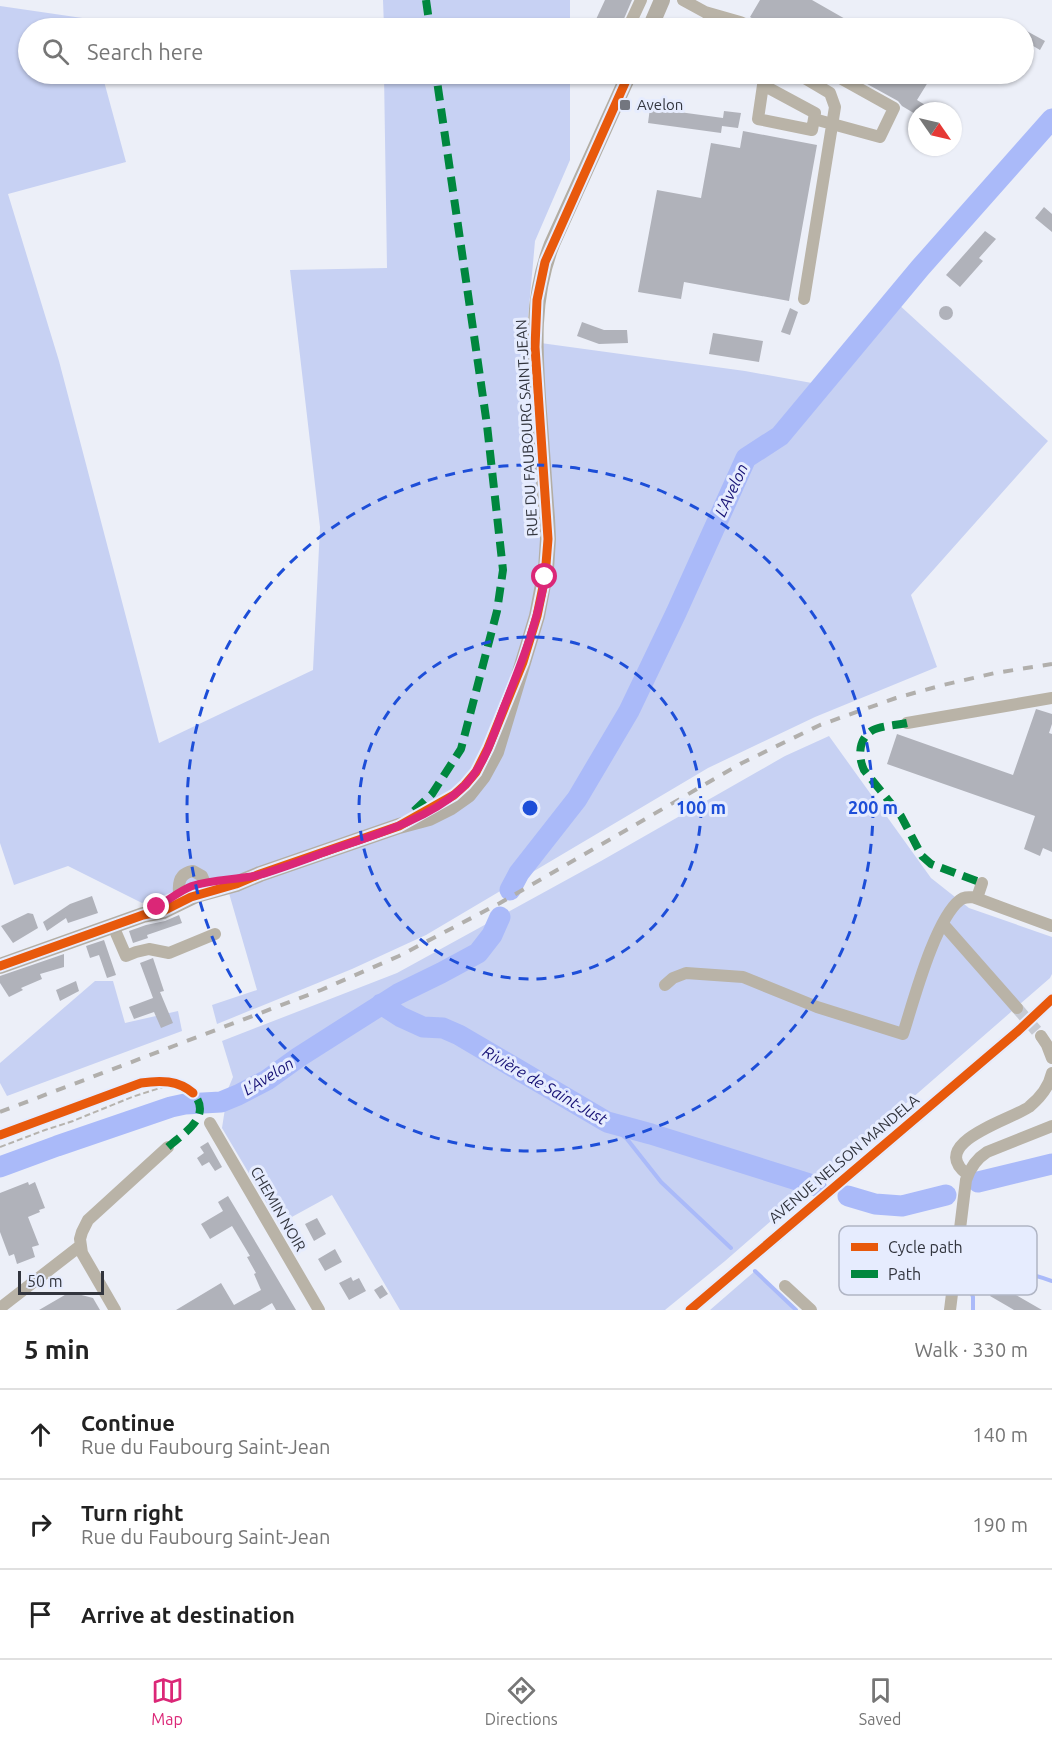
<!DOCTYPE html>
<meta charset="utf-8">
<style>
body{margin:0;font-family:Ubuntu,sans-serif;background:#f6f6f6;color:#222}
.compass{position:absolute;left:908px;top:102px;width:54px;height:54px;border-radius:50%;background:#fff;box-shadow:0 2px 4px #0004;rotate:124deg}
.scale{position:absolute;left:18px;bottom:15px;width:86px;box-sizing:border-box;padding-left:6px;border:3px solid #32353e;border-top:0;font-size:16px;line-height:21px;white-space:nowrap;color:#32353e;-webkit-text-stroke:4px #e6ecfe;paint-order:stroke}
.stop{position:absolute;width:18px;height:18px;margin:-14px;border:4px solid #db2777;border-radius:50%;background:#fff}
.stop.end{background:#db2777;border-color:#fff;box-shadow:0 2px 6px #0008}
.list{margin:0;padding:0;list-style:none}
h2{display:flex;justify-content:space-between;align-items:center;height:78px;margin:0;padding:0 24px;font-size:26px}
h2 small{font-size:20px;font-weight:400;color:#767676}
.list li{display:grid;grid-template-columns:39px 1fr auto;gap:18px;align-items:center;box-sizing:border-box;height:90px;padding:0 24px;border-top:2px solid #e0e0e0}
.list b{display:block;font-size:22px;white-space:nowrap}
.list p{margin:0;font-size:20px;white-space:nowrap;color:#767676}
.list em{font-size:20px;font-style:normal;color:#767676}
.icon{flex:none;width:33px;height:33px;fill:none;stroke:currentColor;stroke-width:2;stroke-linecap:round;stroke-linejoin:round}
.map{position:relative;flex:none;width:1052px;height:1310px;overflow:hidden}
.search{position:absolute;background:#fff;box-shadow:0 2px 4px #0004;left:18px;right:18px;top:18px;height:66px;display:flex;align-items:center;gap:15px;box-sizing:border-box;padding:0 21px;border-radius:33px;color:#767676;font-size:22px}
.sheet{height:348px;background:#fff}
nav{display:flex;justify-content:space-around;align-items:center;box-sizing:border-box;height:84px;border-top:2px solid #e0e0e0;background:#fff;font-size:16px;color:#767676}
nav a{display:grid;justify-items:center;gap:3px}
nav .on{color:#db2777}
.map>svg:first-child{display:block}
.green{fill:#c7d1f3}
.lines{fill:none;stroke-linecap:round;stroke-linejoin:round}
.stream{stroke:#aabaf9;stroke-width:4}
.river{stroke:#aabaf9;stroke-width:21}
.building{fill:#b0b2ba}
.minor-tunnel{stroke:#c7cad3;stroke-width:12;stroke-dasharray:12 6;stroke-linecap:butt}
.path{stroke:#b6b3ae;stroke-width:2;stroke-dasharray:6 3;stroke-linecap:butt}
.minor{stroke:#b9b3a7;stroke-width:12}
.major{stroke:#b3aea4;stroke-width:16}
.rail{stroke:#b1afac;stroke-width:4;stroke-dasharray:10 10;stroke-linecap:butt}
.quiet{stroke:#00873e;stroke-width:8;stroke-dasharray:15 8;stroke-linecap:butt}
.cycleway-casing{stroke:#e6ecfe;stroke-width:13}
.cycleway{stroke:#e8590c;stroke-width:9}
.route{stroke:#db2777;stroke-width:8}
.ring{fill:none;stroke:#1d4ed8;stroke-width:3;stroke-dasharray:10 8}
.poi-dot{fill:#73767f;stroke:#e6ecfe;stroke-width:2}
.labels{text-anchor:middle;stroke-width:6;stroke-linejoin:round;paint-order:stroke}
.poi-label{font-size:15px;fill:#32353e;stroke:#e6ecfe;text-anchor:start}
.street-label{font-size:15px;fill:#32353e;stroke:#e6ecfe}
.water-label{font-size:16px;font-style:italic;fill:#161175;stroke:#e6ecfe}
.key{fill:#e6ecfe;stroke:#b0b5c4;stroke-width:1.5}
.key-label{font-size:16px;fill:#32353e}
.centre{fill:#1d4ed8;stroke:#e6ecfe;stroke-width:3}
.ring-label{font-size:18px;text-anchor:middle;font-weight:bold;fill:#1d4ed8;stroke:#e6ecfe;stroke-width:6;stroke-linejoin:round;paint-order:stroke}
</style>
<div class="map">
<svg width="1052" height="1310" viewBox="0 0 1052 1310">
<rect width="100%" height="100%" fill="#eceff8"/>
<!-- green -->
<path class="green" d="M383,0H570V28H384Z
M0,6L96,20L97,28H28V74H102L126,162L8,194L59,361L159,743L313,670L320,527L290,270L387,268L384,74H570V160L535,241L526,341L745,371L823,385L897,303L1048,441L911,595L937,667L815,717L708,768L426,935L352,969L217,1024L212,1005L257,990L224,876L179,890L142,903L68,866L14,885L0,843Z
M829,736L931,878L969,908L1052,937V974L1050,978L725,1261L665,1310H400L332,1195L279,1224L222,1128L228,1089L233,1077L222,1041L397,973L601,861L785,756Z
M95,981H113L125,1023L178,1011L182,1031L7,1096L0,1083V1063Z
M755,1271L798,1310H710Z"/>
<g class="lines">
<!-- stream -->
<path class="stream" d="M607,1122L627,1139L661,1182L731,1248
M755,1271L796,1310
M973,1310V1297L966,1278L981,1285L993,1269C1014,1269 1032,1274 1052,1281"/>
<!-- river -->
<path class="river" d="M510,890L519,873L577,799L629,711L676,613L746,458L780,436L920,268L1052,119
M381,1004L401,1017L423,1027L443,1028L459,1035L607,1122L651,1134L816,1186
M0,1167L57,1146L171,1107L185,1104L221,1102L238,1095L267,1080L299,1057L398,994L441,973L478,953L492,935L500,917
M978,1182L1052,1164
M848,1196L875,1204L902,1206L946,1195"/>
</g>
<!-- building -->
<path class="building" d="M605,0H632L620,28H592Z
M760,0H812L861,28H768L750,17Z
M1023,29L1045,41L1040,50L1023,40Z
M849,74H933L917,100L935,111H917V115L902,106L898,101Z
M650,108L723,118L724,111L741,113L738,128L722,126L721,133L648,123Z
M743,131L817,145L789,301L684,282L681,299L638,292L657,190L701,198L711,143L740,148Z
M1044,207L1052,214V232L1035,218Z
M985,231L996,239L979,258L983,261L960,287L946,275Z
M939 313a7 7 0 1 1 14 0a7 7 0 1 1-14 0Z
M790,308L798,312L790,335L781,332Z
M582,322L604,330H627L628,343L599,344L577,336Z
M713,333L763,341L759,362L709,354Z
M1036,709L1052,714V724L1049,733L1052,734V852L1043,848L1040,856L1024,849L1035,816L887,764L897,734L1013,775Z
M92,896L98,913L68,923L66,918L47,931L43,922L70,904Z
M28,913L33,914L38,928L13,943L1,926Z
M179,915L182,923L147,935L148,938L133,943L129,931L146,925L165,921Z
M104,940L116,975L107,978L99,955L90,958L86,946Z
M64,954V967L40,974L42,979L21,988L23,990L9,997L0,983V976Z
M153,958L164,991L160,992L173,1023L161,1028L154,1012L134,1019L129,1007L153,998L140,963Z
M76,981L79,991L60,1001L56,990Z
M208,1142L222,1167L215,1171L209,1162L202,1166L197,1158L204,1153L200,1147Z
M28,1182L29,1185L35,1182L45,1208L39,1210L40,1212L28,1217L39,1245L32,1247L35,1257L17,1264L14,1254L9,1256L0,1232V1193Z
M228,1196L246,1226L296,1310H276L272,1303L260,1310H176L221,1283L234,1305L261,1290L254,1274L256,1273L247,1257L250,1256L232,1226L210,1239L201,1224L223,1211L218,1202Z
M317,1218L326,1234L314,1241L305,1224Z
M335,1249L342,1262L325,1271L318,1259Z
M351,1277L353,1281L359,1278L366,1291L349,1300L339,1283Z
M997,1284L1016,1295L1042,1310H1014L1009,1307L990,1296Z
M382,1285L388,1294L380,1299L374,1290Z
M70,1292L93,1298L100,1310H39Z"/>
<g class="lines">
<!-- minor-tunnel -->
<path class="minor-tunnel" d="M1017,1008L1041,1036"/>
<!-- path -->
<path class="path" d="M0,1147L45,1130L73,1121L132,1097L166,1086L179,1084"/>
<!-- minor -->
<path class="minor" d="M683,0L705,12L740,22L753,28
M708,15L724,28
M628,28L641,0
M798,74L830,93L835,107L804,299
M763,85L815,113L812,130L758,119Z
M814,119L880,137L894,108L833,74
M907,723L1052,698
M179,892C178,881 181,873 193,871L202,876L205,883L202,890L199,894
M977,898L982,883
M943,924L1017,1008
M113,926L126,956L136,952L149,949L169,953L215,934
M665,985L673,978L686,973L743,977L817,1007L903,1034C913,1003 935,919 960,900C964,897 967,897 973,897L1052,926
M1041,1036L1047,1045L1052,1058
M210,1123L319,1310
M968,1175C925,1143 1011,1120 1029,1107C1040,1098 1049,1087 1052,1073
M785,1286L811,1310
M0,1308L80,1246
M115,1310L82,1253L80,1239L82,1232L88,1220L168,1147
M690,1310L1018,1031L1052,999
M950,1310L966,1180C970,1168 976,1159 987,1152L1052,1126"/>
<!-- major -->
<path class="major" d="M650,28L662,0
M0,966L143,915L163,911L196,895L236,884L260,874L399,826L429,818L451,807L468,795L483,776L496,752L537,616L546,569L548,539L547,518C544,483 542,448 539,412C535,354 530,300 552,244L629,74"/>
<!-- rail -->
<path class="rail" d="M0,1112L321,990L399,956L500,903L742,763L820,725L896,698L943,685L995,673L1052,664"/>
<!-- quiet -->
<path class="quiet" d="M426,0L430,28
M907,723C898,725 881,726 873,730C858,738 858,757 864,770L901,816L922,856L931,864L982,883
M414,811L432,794L461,749L497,611L503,570L487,425L436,74
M168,1147C185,1132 215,1115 191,1091"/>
<defs>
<path id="cycleway" d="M0,966L143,915L163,911L191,897L236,884L260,874L399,826L454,795L465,785L476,772L488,748L523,662L537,616L545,577L548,539L535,347L537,300L545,262L629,74
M0,1135L141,1083C160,1080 178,1080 193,1093
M690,1310L1018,1031L1052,999"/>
</defs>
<!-- cycleway casing -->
<use href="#cycleway" class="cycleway-casing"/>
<!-- cycleway -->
<use href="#cycleway" class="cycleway"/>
</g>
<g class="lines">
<!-- route -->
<path class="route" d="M157,907C169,900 179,891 192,886C213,879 237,880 259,875C283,868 306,859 328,851C371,836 425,821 460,790C484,769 493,736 504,707C521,664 538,622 545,577"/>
</g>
<!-- distance rings -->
<g class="ring">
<circle cx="530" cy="808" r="171"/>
<circle cx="530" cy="808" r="343"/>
</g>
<!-- markers -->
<rect class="poi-dot" x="619" y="99" width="12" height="12" rx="3"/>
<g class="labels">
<!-- poi labels -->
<g class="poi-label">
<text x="637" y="110">Avelon</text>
</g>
<!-- street labels -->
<g class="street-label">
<text transform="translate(527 428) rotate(-93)" y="5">RUE DU FAUBOURG SAINT-JEAN</text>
<text transform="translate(844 1159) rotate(-40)" y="5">AVENUE NELSON MANDELA</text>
<text transform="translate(278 1209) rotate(60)" y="5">CHEMIN NOIR</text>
</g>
<!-- water labels -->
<g class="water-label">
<text transform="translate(731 490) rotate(-65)" y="6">L'Avelon</text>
<text transform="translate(268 1076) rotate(-32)" y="6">L'Avelon</text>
<text transform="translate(545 1085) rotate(30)" y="6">Rivière de Saint-Just</text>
</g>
</g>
<!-- legend -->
<rect x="839" y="1226" width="198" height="69" rx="9" class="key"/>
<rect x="851" y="1243" width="27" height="8" fill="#e8590c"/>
<rect x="851" y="1270" width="27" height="8" fill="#00873e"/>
<g class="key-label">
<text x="888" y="1253">Cycle path</text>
<text x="888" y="1280">Path</text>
</g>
<circle cx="530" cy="808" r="9" class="centre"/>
<g class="ring-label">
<text x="701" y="814">100 m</text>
<text x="873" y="814">200 m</text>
</g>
</svg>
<svg class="compass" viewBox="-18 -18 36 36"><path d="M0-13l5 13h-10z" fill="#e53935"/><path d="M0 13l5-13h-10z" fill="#767676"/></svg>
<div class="scale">50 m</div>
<div class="stop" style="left:545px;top:577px"></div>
<div class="stop end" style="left:157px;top:907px"></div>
<div class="search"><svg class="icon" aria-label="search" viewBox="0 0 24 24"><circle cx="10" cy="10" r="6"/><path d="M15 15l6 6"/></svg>Search here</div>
</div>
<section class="sheet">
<h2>5 min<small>Walk · 330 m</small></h2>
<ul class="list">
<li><svg class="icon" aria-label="ahead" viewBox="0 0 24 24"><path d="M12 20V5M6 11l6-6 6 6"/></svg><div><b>Continue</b><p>Rue du Faubourg Saint-Jean</p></div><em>140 m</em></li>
<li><svg class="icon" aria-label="right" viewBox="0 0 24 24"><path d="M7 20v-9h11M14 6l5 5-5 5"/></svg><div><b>Turn right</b><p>Rue du Faubourg Saint-Jean</p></div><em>190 m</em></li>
<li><svg class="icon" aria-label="arrive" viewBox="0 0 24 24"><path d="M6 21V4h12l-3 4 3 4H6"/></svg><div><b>Arrive at destination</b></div></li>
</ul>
</section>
<nav>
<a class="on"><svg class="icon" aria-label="map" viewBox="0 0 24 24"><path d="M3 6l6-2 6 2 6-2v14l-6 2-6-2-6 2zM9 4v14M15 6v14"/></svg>Map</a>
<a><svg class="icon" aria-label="directions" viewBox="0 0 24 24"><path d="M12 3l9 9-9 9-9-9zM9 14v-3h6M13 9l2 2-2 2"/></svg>Directions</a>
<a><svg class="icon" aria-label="saved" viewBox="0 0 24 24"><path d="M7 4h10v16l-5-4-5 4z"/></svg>Saved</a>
</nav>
